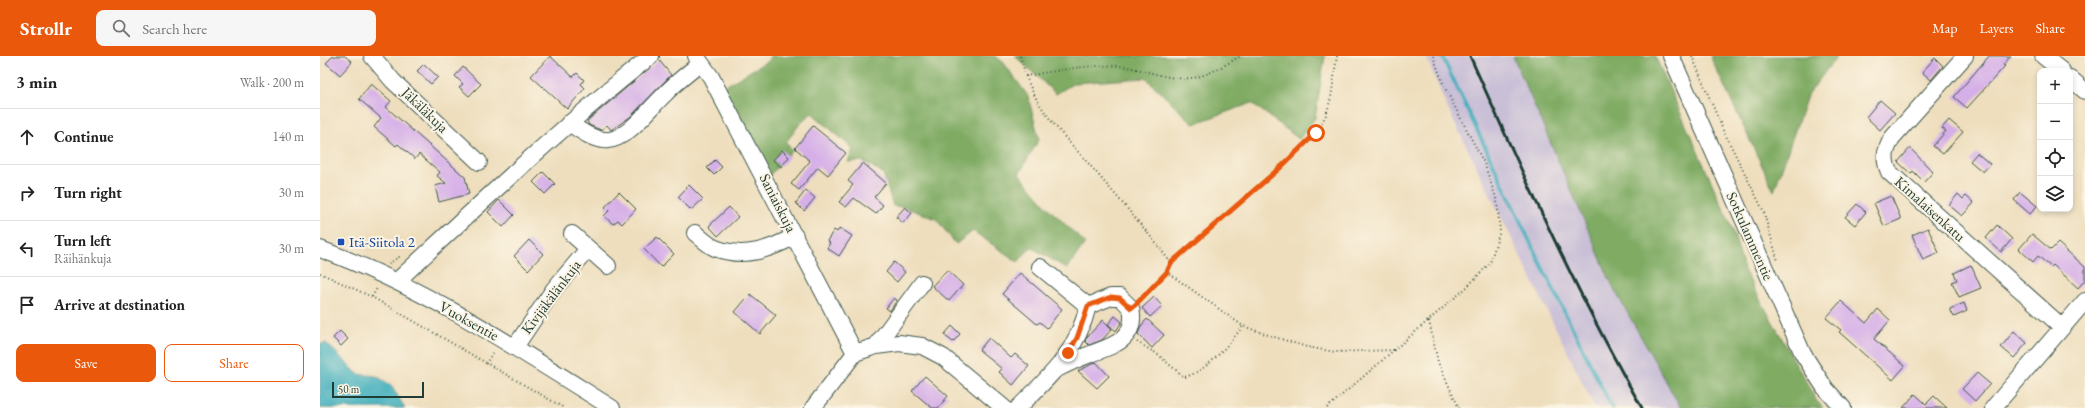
<!DOCTYPE html>
<meta charset="utf-8">
<style>
body{margin:0;font-family:"EB Garamond",serif;background:#f6f6f6;color:#222}
.controls{position:absolute;right:12px;top:12px;display:grid;overflow:hidden;border-radius:8px;box-shadow:0 2px 6px #0003}
.controls button{width:36px;height:36px;display:grid;place-items:center;padding:0;border:0;border-bottom:1px solid #e0e0e0;background:#fff;color:#222;font:20px sans-serif}
.scale{position:absolute;left:12px;bottom:10px;width:92px;box-sizing:border-box;padding-left:4px;border:2px solid #1f3d34;border-top:0;font-size:11px;line-height:14px;white-space:nowrap;color:#1f3d34;-webkit-text-stroke:3px #fcf5e5;paint-order:stroke}
.stop{position:absolute;width:12px;height:12px;margin:-9px;border:3px solid #ea580c;border-radius:50%;background:#fff}
.stop.end{background:#ea580c;border-color:#fff;box-shadow:0 1px 4px #0008}
.list{margin:0;padding:0;list-style:none}
h2{display:flex;justify-content:space-between;align-items:center;height:52px;margin:0;padding:0 16px;font-size:17px}
h2 small{font-size:13px;font-weight:400;color:#767676}
.list li{display:grid;grid-template-columns:26px 1fr auto;gap:12px;align-items:center;box-sizing:border-box;height:56px;padding:0 16px;border-top:1px solid #e0e0e0}
.list b{display:block;font-size:15px;white-space:nowrap}
.list p{margin:0;font-size:13px;white-space:nowrap;color:#767676}
.list em{font-size:13px;font-style:normal;color:#767676}
.actions{display:flex;gap:8px;padding:12px 16px}
.actions a{flex:1;padding:9px 0;border:1px solid #ea580c;border-radius:8px;text-align:center;font-size:14px;color:#ea580c}
.actions .main{background:#ea580c;color:#fff}
.icon{flex:none;width:22px;height:22px;fill:none;stroke:currentColor;stroke-width:2;stroke-linecap:round;stroke-linejoin:round}
.map{position:relative;flex:none;width:1765px;height:352px;overflow:hidden}
header{display:flex;align-items:center;gap:24px;box-sizing:border-box;height:56px;padding:0 20px;background:#ea580c;color:#fff}
header strong{font-size:19px}
nav{display:flex;gap:22px;margin-inline-start:auto;font-size:14px}
.search{width:280px;height:36px;background:#f6f6f6;display:flex;align-items:center;gap:10px;box-sizing:border-box;padding:0 14px;border-radius:8px;color:#767676;font-size:15px}
main{display:flex}
aside{flex:1;background:#fff}
.map>svg:first-child{display:block}
.industrial{fill:#c9bfd7}
.forest{fill:#7fab63;stroke:#4f744c}
.water{fill:#41afbd;stroke:#307678}
.lines{fill:none;stroke-linecap:round;stroke-linejoin:round}
.stream{stroke:#41afbd;stroke-width:3.5}
.building{fill:#d5afe8}
.minor-casing{stroke:#3e5549;stroke-width:18}
.path{stroke:#3e5549;stroke-width:2;stroke-dasharray:1 3;stroke-linecap:butt}
.minor{stroke:#fff;stroke-width:16}
.rail{stroke:#1f3d34;stroke-width:3}
.route{stroke:#ea580c;stroke-width:5}
.transit-dot{fill:#1a4fb4;stroke:#fcf5e5;stroke-width:1.5}
.labels{text-anchor:middle;stroke-width:4;stroke-linejoin:round;paint-order:stroke}
.street-label{font-size:15px;fill:#1f3d34;stroke:#fcf5e5}
.transit-label{font-size:15px;fill:#164399;stroke:#fcf5e5;text-anchor:start}
</style>
<header>
<strong>Strollr</strong>
<div class="search"><svg class="icon" aria-label="search" viewBox="0 0 24 24"><circle cx="10" cy="10" r="6"/><path d="M15 15l6 6"/></svg>Search here</div>
<nav><a>Map</a><a>Layers</a><a>Share</a></nav>
</header>
<main>
<aside>
<h2>3 min<small>Walk · 200 m</small></h2>
<ul class="list">
<li><svg class="icon" aria-label="ahead" viewBox="0 0 24 24"><path d="M12 20V5M6 11l6-6 6 6"/></svg><div><b>Continue</b></div><em>140 m</em></li>
<li><svg class="icon" aria-label="right" viewBox="0 0 24 24"><path d="M7 20v-9h11M14 6l5 5-5 5"/></svg><div><b>Turn right</b></div><em>30 m</em></li>
<li><svg class="icon" aria-label="left" viewBox="0 0 24 24"><path d="M17 20v-9H6M10 6l-5 5 5 5"/></svg><div><b>Turn left</b><p>Räihänkuja</p></div><em>30 m</em></li>
<li><svg class="icon" aria-label="arrive" viewBox="0 0 24 24"><path d="M6 21V4h12l-3 4 3 4H6"/></svg><div><b>Arrive at destination</b></div></li>
</ul>
<div class="actions"><a class="main">Save</a><a>Share</a></div>
</aside>
<div class="map">
<svg width="1765" height="352" viewBox="0 0 1765 352">
<rect width="100%" height="100%" fill="#fcf5e5"/>
<filter id="ink" filterUnits="userSpaceOnUse"><feTurbulence type="fractalNoise" baseFrequency=".025" numOctaves="2"/><feDisplacementMap in="SourceGraphic" scale="8" xChannelSelector="R" yChannelSelector="G"/><feConvolveMatrix kernelMatrix="1 2 1 2 8 2 1 2 1" color-interpolation-filters="sRGB"/></filter>
<filter id="wash" filterUnits="userSpaceOnUse"><feTurbulence type="fractalNoise" baseFrequency=".012" numOctaves="4" result="noise"/><feDisplacementMap in="SourceGraphic" scale="16" xChannelSelector="R" yChannelSelector="G"/><feGaussianBlur stdDeviation="0.9" result="paint"/><feColorMatrix in="noise" values="0 0 0 0 0 0 0 0 0 0 0 0 0 0 0 0 0 1.4 0 .05"/><feComposite in="paint" operator="in"/></filter>
<g filter="url(#wash)">
<rect width="100%" height="100%" fill="#eedebd"/>
<!-- industrial -->
<path class="industrial" d="M1106,0H1193L1293,231L1361,352H1275L1126,49Z"/>
<!-- forest -->
<path class="forest" d="M450,0H675L683,6L708,40L719,83L699,118L730,154L765,187L747,213L711,191L698,206L653,175L636,188L616,163L584,151L573,150L563,117L542,105L528,106L533,93L492,57L482,65L466,86L472,95L449,120L402,32L449,4Z
M695,0H1005L995,62L979,83L932,47L873,68L826,22L754,27L736,38Z
M1193,0H1335L1412,172L1424,214L1496,344L1503,352H1361L1293,231Z
M1390,0H1517L1487,40L1454,135Z"/>
<!-- water -->
<path class="water" d="M6,287L38,318L56,320L71,329L85,352H0V288Z"/>
<g class="lines">
<!-- stream -->
<path class="stream" d="M1122,0L1211,188L1292,352"/>
</g>
<g id="blocks">
<!-- building -->
<path class="building" d="M13,0H25L32,6L20,19L6,7Z
M230,0L253,21L257,17L264,24L261,28L265,32L247,53L211,20Z
M1669,0H1691L1683,9L1685,10L1647,52L1634,41Z
M1615,2L1623,10L1611,24L1602,16Z
M339,4L351,19L310,61L291,74L287,69L281,74L269,69L267,65Z
M104,8L118,21L111,28L97,15Z
M143,11L161,28L149,40L139,31L143,28L135,20Z
M51,28L71,45L66,51L145,121L149,138L119,146L115,130L126,127L117,120L120,116L99,98L95,103L78,88L76,90L54,71L61,62L39,43Z
M1560,44L1575,57L1560,74L1546,61Z
M1629,64L1643,76L1623,98L1613,90L1626,75L1622,72Z
M493,70L526,97L508,119L498,111L479,134L471,128L490,105L475,92Z
M1590,92L1613,116L1604,126L1593,115L1591,118L1578,106Z
M462,94L469,101L461,111L453,104Z
M1657,97L1670,108L1663,116L1650,105Z
M395,104L402,111L394,119L387,112Z
M543,107L566,127L554,141L563,149L556,158L534,142L526,151L519,146L533,129L528,125Z
M223,116L235,128L225,138L213,126Z
M369,129L383,143L371,154L358,141Z
M486,134L495,142L484,155L476,147Z
M299,136L316,153L302,168L298,164L293,168L284,160L289,155L285,151Z
M1700,136L1717,150L1710,158L1694,144Z
M1638,138L1643,143L1646,140L1654,147L1642,160L1629,149Z
M1571,140L1581,163L1564,170L1554,147Z
M179,144L194,159L183,171L168,156Z
M1537,148L1546,156L1535,169L1525,161Z
M409,151L418,161L398,180L389,170Z
M585,151L592,157L583,167L576,161Z
M1677,169L1692,183L1681,196L1666,182Z
M520,172L532,180L519,200L507,192L510,187L507,185L514,174L517,176Z
M1608,172L1619,197L1603,204L1592,179Z
M1712,178L1731,194L1738,187L1765,211V224L1758,232L1733,209L1731,211L1718,200L1713,206L1699,193Z
M337,181L354,198L341,211L324,193Z
M209,184L223,198L208,214L194,200Z
M574,206L585,216L577,226L566,216Z
M1651,209L1661,232L1639,241L1632,226L1637,224L1634,217Z
M627,214L643,229L629,245L612,230Z
M700,217L742,253L727,272L720,266L717,268L682,238Z
M430,238L456,259L440,278L415,256Z
M834,241L842,250L830,261L822,252Z
M574,242L577,244L570,255L566,252Z
M1521,245L1546,267L1558,253L1570,264L1554,283L1585,310L1573,324L1519,276L1521,274L1506,262Z
M1644,247L1647,255L1634,261L1630,253Z
M795,260L802,266L796,275L788,268Z
M827,263L844,279L832,292L818,278L821,270Z
M783,264L792,273L782,284L769,289L765,285L767,281Z
M632,270L640,278L633,286L624,279Z
M20,275L28,283L21,290L13,282Z
M1694,275L1707,287L1694,302L1681,291Z
M669,282L691,302L695,298L709,310L693,329L679,316L682,313L659,294Z
M776,306L789,320L777,332L758,315Z
M1657,317L1670,328L1655,345L1642,333Z
M605,320L628,340L618,352H612L592,335Z
M1595,338L1606,348L1614,340L1627,352H1583Z"/>
</g>
</g>
<g filter="url(#ink)">
<use href="#blocks" fill-opacity="0" stroke="#3e5549" stroke-width="1"/>
<g class="lines">
<defs>
<path id="minor" d="M52,0L73,25L159,106
M376,0L391,21L535,297
M1351,0L1483,298L1505,332L1523,352
M1645,0L1572,82C1565,95 1563,102 1569,116L1742,271
M1723,0L1742,15
M1750,22L1765,35
M249,67C260,74 271,83 284,84C305,87 330,52 344,39C355,27 368,17 381,7
M375,177C381,182 388,189 395,192C424,203 449,194 475,180
M252,178L288,210
M0,193C104,231 198,293 292,352
M720,211L768,250
M77,225C160,148 242,70 331,0
M556,290L602,227
M195,291L234,233L268,193
M737,313C747,308 757,303 768,299C792,290 818,284 811,252L800,241H791L768,250
M493,352L535,297L556,290L579,287L602,290L623,301L684,352
M698,352C732,318 756,298 768,250
M1673,352L1765,245"/>
</defs>
<!-- minor casing -->
<use href="#minor" class="minor-casing"/>
<!-- path -->
<path class="path" d="M700,0L706,20C736,15 768,8 799,10C823,12 847,25 871,22C889,20 906,8 921,0
M1017,0L1011,42L1006,59L996,77L962,110L851,207L847,216L923,270L951,280L987,291L1015,296L1074,294
M1372,0L1403,74L1443,154L1458,205
M706,20C718,55 745,81 769,108C797,141 825,172 851,207
M69,208L78,201H82
M0,217L52,241L244,352
M52,241L57,232
M821,244L847,216
M1109,265L1118,306L1139,352
M817,286L836,297L864,321C887,316 909,288 923,270
M166,308L174,294
M1007,352L1146,232L1170,207L1174,194L1180,175L1177,145L1164,107L1124,30L1113,0"/>
<!-- minor -->
<use href="#minor" class="minor"/>
<!-- rail -->
<path class="rail" d="M1150,0C1203,119 1257,238 1322,352"/>
</g>
</g>
<g class="lines" filter="url(#ink)">
<!-- route -->
<path class="route" d="M748,297L757,282L768,250L791,241L800,242L811,252L815,249L847,216L851,207L962,110L996,77"/>
</g>
<!-- markers -->
<rect class="transit-dot" x="17" y="182" width="8" height="8" rx="2"/>
<g class="labels">
<!-- street labels -->
<g class="street-label">
<text transform="translate(105 54) rotate(44)" y="5">Jäkäläkuja</text>
<text transform="translate(458 147) rotate(63)" y="5">Saniaiskuja</text>
<text transform="translate(1610 153) rotate(42)" y="5">Kimalaisenkatu</text>
<text transform="translate(1430 180) rotate(66)" y="5">Sotkulammentie</text>
<text transform="translate(231 241) rotate(-53)" y="5">Kivijäkälänkuja</text>
<text transform="translate(149 265) rotate(29)" y="5">Vuoksentie</text>
</g>
<!-- transit labels -->
<g class="transit-label">
<text x="29" y="191">Itä-Siitola 2</text>
</g>
</g>
</svg>
<div class="controls">
<button>+</button>
<button>−</button>
<button><svg class="icon" aria-label="locate" viewBox="0 0 24 24"><circle cx="12" cy="12" r="6"/><path d="M12 2v4M12 18v4M2 12h4M18 12h4"/></svg></button>
<button><svg class="icon" aria-label="layers" viewBox="0 0 24 24"><path d="M12 4l9 5-9 5-9-5zM3 14l9 5 9-5"/></svg></button>
</div>
<div class="scale">50 m</div>
<div class="stop" style="left:996px;top:77px"></div>
<div class="stop end" style="left:748px;top:297px"></div>
</div>
</main>
